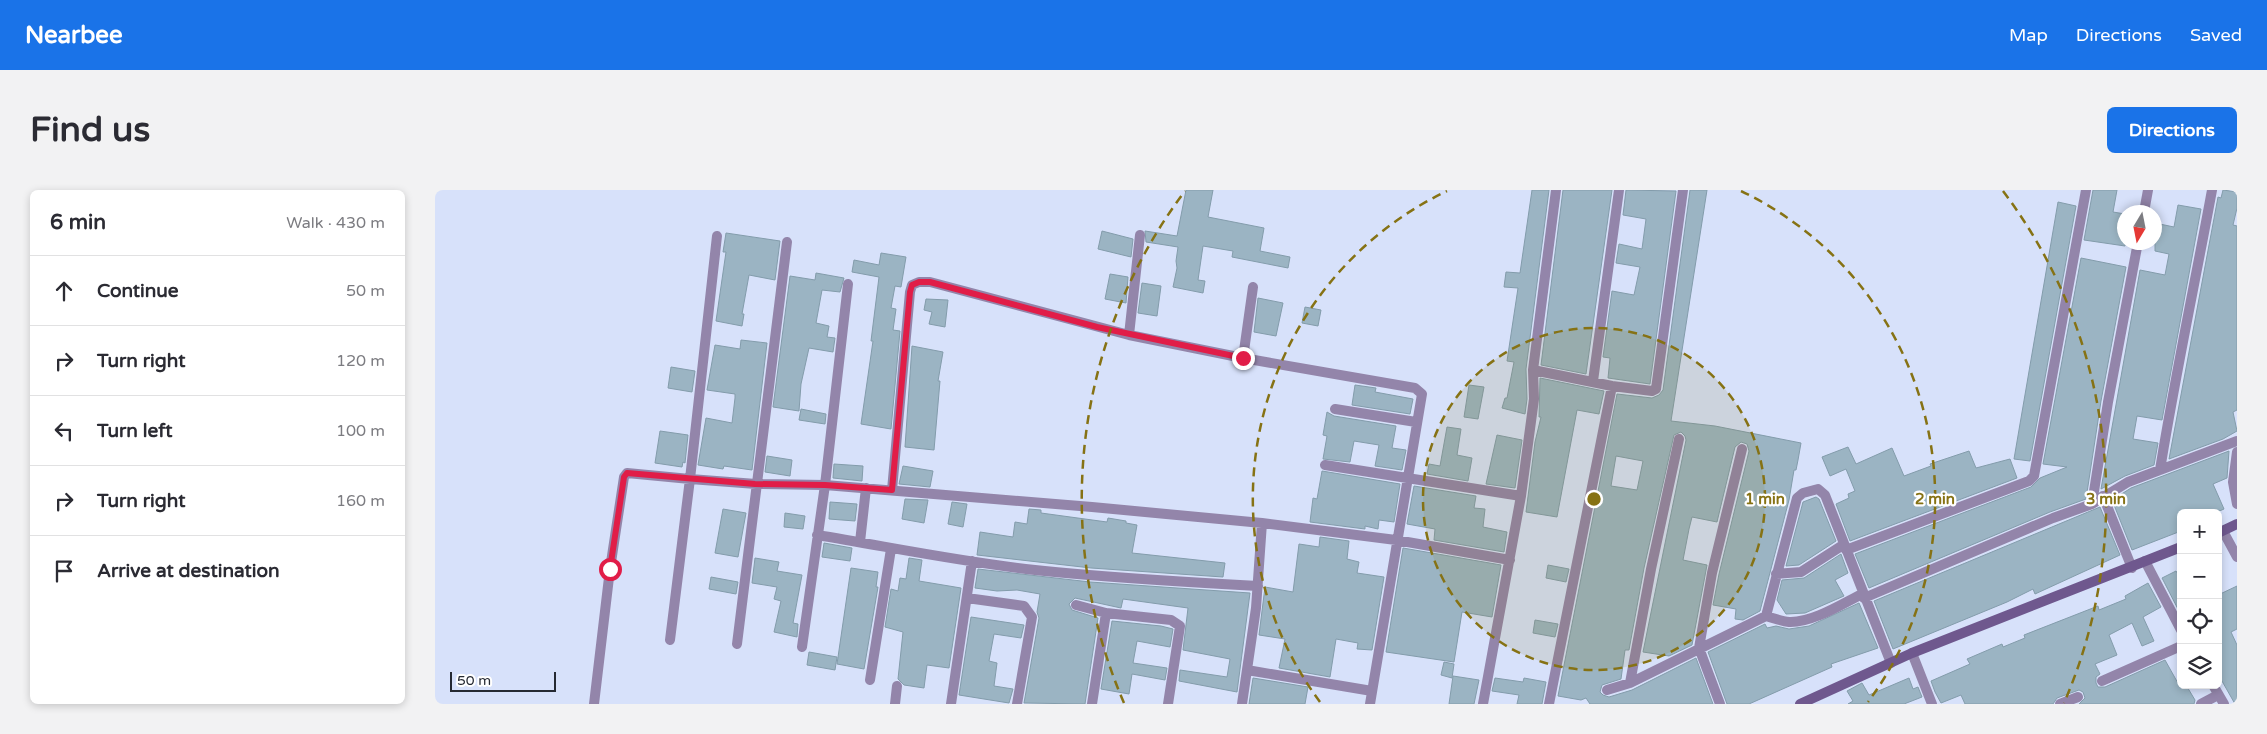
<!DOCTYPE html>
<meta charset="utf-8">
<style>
body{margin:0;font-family:"Varela Round",sans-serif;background:#f2f2f3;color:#2b2b33}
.controls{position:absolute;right:15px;bottom:15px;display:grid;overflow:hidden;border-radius:8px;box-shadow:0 2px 8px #0003}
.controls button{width:45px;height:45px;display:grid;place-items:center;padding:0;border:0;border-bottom:1px solid #e1e1e2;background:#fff;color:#2b2b33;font:25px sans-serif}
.compass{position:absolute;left:1682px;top:15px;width:45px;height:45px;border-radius:50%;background:#fff;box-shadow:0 2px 8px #0003;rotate:190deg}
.scale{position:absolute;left:15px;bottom:12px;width:106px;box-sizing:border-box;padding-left:5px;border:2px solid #252932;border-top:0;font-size:14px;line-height:18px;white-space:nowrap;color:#252932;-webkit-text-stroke:4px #fff;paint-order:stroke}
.stop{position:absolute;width:15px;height:15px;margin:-11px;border:4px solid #e11d48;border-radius:50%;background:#fff}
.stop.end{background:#e11d48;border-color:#fff;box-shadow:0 1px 5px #0008}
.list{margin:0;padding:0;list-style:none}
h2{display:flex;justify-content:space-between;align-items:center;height:65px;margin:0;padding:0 20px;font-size:21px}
h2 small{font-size:16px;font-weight:400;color:#7c7c81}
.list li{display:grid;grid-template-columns:32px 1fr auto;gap:15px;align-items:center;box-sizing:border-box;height:70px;padding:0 20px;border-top:1px solid #e1e1e2}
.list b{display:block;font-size:19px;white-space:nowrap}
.list em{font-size:16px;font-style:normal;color:#7c7c81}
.icon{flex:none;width:28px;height:28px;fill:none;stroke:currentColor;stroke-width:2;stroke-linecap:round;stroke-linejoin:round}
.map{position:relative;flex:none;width:1802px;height:514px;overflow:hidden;border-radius:8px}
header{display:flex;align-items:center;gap:30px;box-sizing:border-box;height:70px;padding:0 25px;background:#1a73e8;color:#fff}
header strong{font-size:24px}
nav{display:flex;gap:28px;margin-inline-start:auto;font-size:18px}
.intro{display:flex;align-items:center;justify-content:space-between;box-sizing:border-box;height:120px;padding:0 30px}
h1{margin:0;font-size:35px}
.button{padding:12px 22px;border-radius:8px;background:#1a73e8;color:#fff;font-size:18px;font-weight:700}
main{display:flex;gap:30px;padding:0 30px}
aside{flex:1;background:#fff;border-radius:8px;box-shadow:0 2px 8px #0003}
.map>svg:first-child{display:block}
.building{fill:#9bb4c3;stroke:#839cab;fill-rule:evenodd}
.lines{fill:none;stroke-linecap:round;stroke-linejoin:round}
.street{stroke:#9385aa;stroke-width:10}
.secondary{stroke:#6f588e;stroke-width:10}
.route{stroke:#e11d48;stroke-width:6}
.ring{fill:none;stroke:#867214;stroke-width:2.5;stroke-dasharray:9 6}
.centre{fill:#867214;stroke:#fff;stroke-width:2.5}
.ring-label{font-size:15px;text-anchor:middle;font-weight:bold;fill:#867214;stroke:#fff;stroke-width:4.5;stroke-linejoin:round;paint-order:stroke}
</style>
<header>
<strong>Nearbee</strong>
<nav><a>Map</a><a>Directions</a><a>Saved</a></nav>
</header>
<div class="intro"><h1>Find us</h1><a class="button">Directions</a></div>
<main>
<aside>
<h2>6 min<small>Walk · 430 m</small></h2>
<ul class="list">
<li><svg class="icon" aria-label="ahead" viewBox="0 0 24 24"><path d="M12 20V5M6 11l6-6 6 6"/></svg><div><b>Continue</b></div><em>50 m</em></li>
<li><svg class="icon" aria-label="right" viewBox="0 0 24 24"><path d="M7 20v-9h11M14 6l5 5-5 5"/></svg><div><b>Turn right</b></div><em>120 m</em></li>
<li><svg class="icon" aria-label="left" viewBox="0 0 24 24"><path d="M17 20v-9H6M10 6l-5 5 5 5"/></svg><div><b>Turn left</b></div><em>100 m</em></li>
<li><svg class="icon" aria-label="right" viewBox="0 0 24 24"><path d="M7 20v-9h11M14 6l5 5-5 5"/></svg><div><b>Turn right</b></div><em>160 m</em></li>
<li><svg class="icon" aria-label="arrive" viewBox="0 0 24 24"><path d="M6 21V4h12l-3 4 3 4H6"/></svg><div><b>Arrive at destination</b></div></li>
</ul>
</aside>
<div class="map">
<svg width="1802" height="514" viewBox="0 0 1802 514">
<rect width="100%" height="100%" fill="#d7e1fa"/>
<!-- building -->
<path class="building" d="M751,0H778L773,27L829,38L825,61L855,67L853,78L797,67L798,61L768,56L763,90L770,91L768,103L738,97L742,78L741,71L743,57L711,52L710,41L742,46Z
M1097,0H1114L1091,179L1092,209L1090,224L1067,218L1070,208H1072L1079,172L1072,171L1083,98L1069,97L1071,82L1085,83Z
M1128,0H1177L1151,184L1106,175Z
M1191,0L1241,1L1215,194L1173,188L1175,168L1168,167L1177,101L1199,105L1205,77L1181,73L1184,54L1207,59L1211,29L1188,25Z
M1255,0H1272L1236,231L1280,236L1366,253L1363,270L1361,280H1359L1354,310L1325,421L1308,430L1300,429L1301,419L1278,415L1284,384L1314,261L1312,254L1306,252L1300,257L1282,332L1257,327L1254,339L1248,370L1272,375L1257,455L1234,466L1208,462L1251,250L1250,246L1246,242L1239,245L1209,378L1194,460H1190L1186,489L1167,495L1165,502L1168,505L1174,507L1197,500L1261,468L1278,514H1155L1151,508L1146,510L1123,506L1182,204L1217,208L1224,205L1228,200ZM1181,266L1208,271L1202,300L1176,296Z
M1658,0H1682L1678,22L1690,24V56L1649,50Z
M1788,0L1802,2V18L1798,35L1802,36V220L1798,222L1802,241L1788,249L1734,269L1783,7L1786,8Z
M1623,12L1641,16L1595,271L1579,269Z
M1743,15L1766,19L1727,230L1702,226L1698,249L1723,253L1719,275L1690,286L1666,299L1705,80L1730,85L1734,64L1720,61V33L1739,37Z
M667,41L698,49L696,67L663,59Z
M291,43L345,51L340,90L314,85L307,124H309L307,136L281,131L291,62H288Z
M446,63L471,67L466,97L460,96L456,118L461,119L458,140L465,141L456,239L426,234L438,151H436L444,87L417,82L419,70L444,75Z
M1646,68L1691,77L1666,211L1651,309L1615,322L1434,398L1420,364L1596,297L1605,288L1632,277L1608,274Z
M381,83L409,88L405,102L387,100L381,133L394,136L392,147L400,148L398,162L374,158L366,194L364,221L338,217L355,86L380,90Z
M675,84L693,87L691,113L670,109Z
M707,93L726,96L722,126L703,123Z
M823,108L848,113L841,146L819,142Z
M491,109L513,110L510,137L494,134L497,122L489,120Z
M870,117L886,120L883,136L867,133Z
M306,150L332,153L317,280L289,276L288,279L263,275L271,228L297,233L300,208V204L272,200L280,155L305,159Z
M477,156L508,162L503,191H505L499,260L470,257Z
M236,177L260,181L257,202L233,198Z
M1105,188L1169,201L1164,224L1142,220L1122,327L1091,322L1100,252L1106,227H1104Z
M920,195L941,198L940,202L978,209L975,224L917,215Z
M1034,195L1049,197L1043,229L1029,227Z
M366,219L391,224L390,234L364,230Z
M892,222L899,226L961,236L957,258L971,260L967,280L940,276L944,255L919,251L915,272L888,269L892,246L888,245Z
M1012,237L1026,239L1022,265L1037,268L1033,291L992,284L994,274L1005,276Z
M225,241L253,245L250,273L248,272L247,277L220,273Z
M1062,245L1087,250L1080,298L1051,294Z
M1413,257L1421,274L1457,258L1469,286L1496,276L1495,274L1534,261L1541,278L1575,269L1582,288L1415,351L1401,314L1414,308L1413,304L1420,301L1411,279L1395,286L1387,267Z
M1794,261L1792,288L1778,294L1789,319L1780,323H1746V341L1697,360L1677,310L1696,298Z
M332,266L357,270L355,286L330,282Z
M399,274L428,276L427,291L398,288Z
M468,276L498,281L495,297L464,294Z
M887,281L965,294L959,332L944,330L943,339L930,336V339L875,332L878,308L882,309Z
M979,296L1041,306L1039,318L1050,319L1048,337L1072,342L1069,362L999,350L1000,339L972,334Z
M1381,307L1384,309L1401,351L1364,375L1351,376L1368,312Z
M470,309L493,310L489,333L467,329Z
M395,312L422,314L420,331L394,329Z
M517,312L532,314L528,337L513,334Z
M1665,317L1685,365L1600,404L1598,399L1572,412L1458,459L1439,411Z
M288,319L311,323L303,367L280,363Z
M594,319L606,320V323L672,332L673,328L691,331V333L702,335L697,363L790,373L788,387L656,378L542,365L545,342L578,347L580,332L592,334Z
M350,323L370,326L368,339L349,337Z
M885,347L914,351L912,369L924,372L922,383L949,387L937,460L922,459L923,453L901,449L895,487L844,478L850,449L824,445L830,397L858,402L864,354L884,357Z
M389,353L417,358L415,371L387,367Z
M968,358L1066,375L1057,427L1027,422L1019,472L951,462Z
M1406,364L1413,383L1400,390L1409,406L1370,423L1351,424L1342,410L1347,390L1369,388Z
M320,368L344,372L342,381L367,385L358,433L363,434L362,447L339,442L346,411L339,409L342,397L317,393Z
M474,368L487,370L484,391L526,398L514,478L492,475L489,498L469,495L463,489L468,442L450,437L456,399L463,401L465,388L471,389Z
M1113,375L1134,379L1131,392L1111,388Z
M416,378L443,382L441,397H443L429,479L402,474Z
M543,379L655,392L815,403L802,502L744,491L745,480L792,487L795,469L748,460L753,418L688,409L686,418L640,408L634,414L637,420L663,428L650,514L589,513L604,428L602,422L605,404L582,400L562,401L540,398Z
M1741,381L1746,389V425L1727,388Z
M276,387L303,392L301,404L274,399Z
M1713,393L1726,417L1708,427L1719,451L1707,456L1697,433L1674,445L1682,465L1660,474L1665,484L1661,487V493L1663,497H1670L1730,470L1744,495H1751L1760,510L1759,514H1644L1650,508L1648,502L1644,500L1622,508L1618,514H1530L1526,505L1506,513L1500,502L1496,491L1535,474L1532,469L1567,454L1568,457L1590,448L1589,445L1663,416L1664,420L1691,409L1690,406Z
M1802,396V439L1796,442L1802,455V514H1800L1783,484V405Z
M1424,413L1443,458L1396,474L1397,477L1314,514H1292L1273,462L1330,434L1332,438L1341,436L1354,439L1374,436Z
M536,427L589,435L586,448L559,444L554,471L562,473L559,496L578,499L574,513L524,505Z
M1100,430L1123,434L1120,447L1098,443Z
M677,431L726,436L738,439L735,457L702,451L698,473L732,478L730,490L697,484L694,504L666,499Z
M374,462L402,467L400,480L372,475Z
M1009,472L1019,474L1017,488L1006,485Z
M1018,486L1044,490L1039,514H1014Z
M818,488L873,497L870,514H814Z
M1060,488L1088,492L1089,488L1111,492L1107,514H1082L1084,505L1057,501Z
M1474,488L1478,499L1483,497L1487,507L1469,514H1413L1418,511L1412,501L1427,493L1434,505Z"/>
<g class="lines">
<!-- street -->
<path class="street" d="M1121,0L1098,180L1177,196L1217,201L1221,199L1248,0
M1709,22L1713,0
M282,46L255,289L321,294L390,295L657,317L827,333L961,350L1075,370
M694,145L705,45
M808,168L818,97
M1158,191L1184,0
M900,219L981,232
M1802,262L1798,292L1802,314
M890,275L1086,306
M1725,280C1740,186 1760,93 1777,0
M457,300L475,102L477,95L484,92H495L694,145L808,168L980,198L987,204L935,514
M1668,306L1697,378
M1657,314L1673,212L1703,52
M1788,341L1802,367
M382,345C455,357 527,372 600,380C674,388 748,392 823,396
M425,352L431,298
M1411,360L1594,291L1599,286L1651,0
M1710,371L1746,440
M1341,384L1366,382L1408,355
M532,408L589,416L597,427L582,514
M1429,408L1618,328L1657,314L1693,292L1802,251
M641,415L671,423L736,430L745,436L733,514
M1331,426C1338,428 1346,431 1354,432C1377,433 1407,414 1427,404
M302,454L352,52
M367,457L390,295L413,94
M1477,463L1497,514
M812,480L937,501
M435,490L456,359
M1667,491L1746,456
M1195,493L1216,379L1244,249
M1778,495L1789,514
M1172,500L1195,493L1331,426L1362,308L1368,303L1383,299L1390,305L1456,473
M159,514L175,379L189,287L192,283L255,289L235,450
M460,514L462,496
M516,514L537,371
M657,514L671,423
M807,514L821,418L827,333
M1048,514L1086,306L1099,209L1098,180
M1114,514L1177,196
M1285,514L1264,458L1277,383L1307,259
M1625,514L1643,507
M1766,514L1783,505"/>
<!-- secondary -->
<path class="secondary" d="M1783,343L1802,334
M1365,514L1477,463L1746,357"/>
</g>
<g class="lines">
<!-- route -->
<path class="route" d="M175,379L189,287L192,283L320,294L390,295L457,300L475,102L477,95L484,92H495L662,137L808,168"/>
</g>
<!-- distance rings -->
<circle cx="1159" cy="309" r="171" fill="#867214" fill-opacity=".12"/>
<g class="ring">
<circle cx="1159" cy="309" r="171"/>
<path d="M885 512A341 341 0 0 1 1012 1M1306 1A341 341 0 0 1 1433 512"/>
<path d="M689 513A512 512 0 0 1 750 1M1568 1A512 512 0 0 1 1629 513"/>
</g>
<circle cx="1159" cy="309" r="8" class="centre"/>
<g class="ring-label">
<text x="1330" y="314">1 min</text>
<text x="1500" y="314">2 min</text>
<text x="1671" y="314">3 min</text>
</g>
</svg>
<div class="controls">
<button>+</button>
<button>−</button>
<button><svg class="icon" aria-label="locate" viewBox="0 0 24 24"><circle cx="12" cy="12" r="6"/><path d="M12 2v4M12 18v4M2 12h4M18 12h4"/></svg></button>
<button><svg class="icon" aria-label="layers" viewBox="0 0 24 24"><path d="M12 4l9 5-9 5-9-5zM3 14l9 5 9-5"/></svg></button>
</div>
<svg class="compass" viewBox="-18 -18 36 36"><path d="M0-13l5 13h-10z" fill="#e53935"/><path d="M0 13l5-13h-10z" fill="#7c7c81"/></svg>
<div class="scale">50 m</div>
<div class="stop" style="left:175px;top:379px"></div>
<div class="stop end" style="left:808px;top:168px"></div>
</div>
</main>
